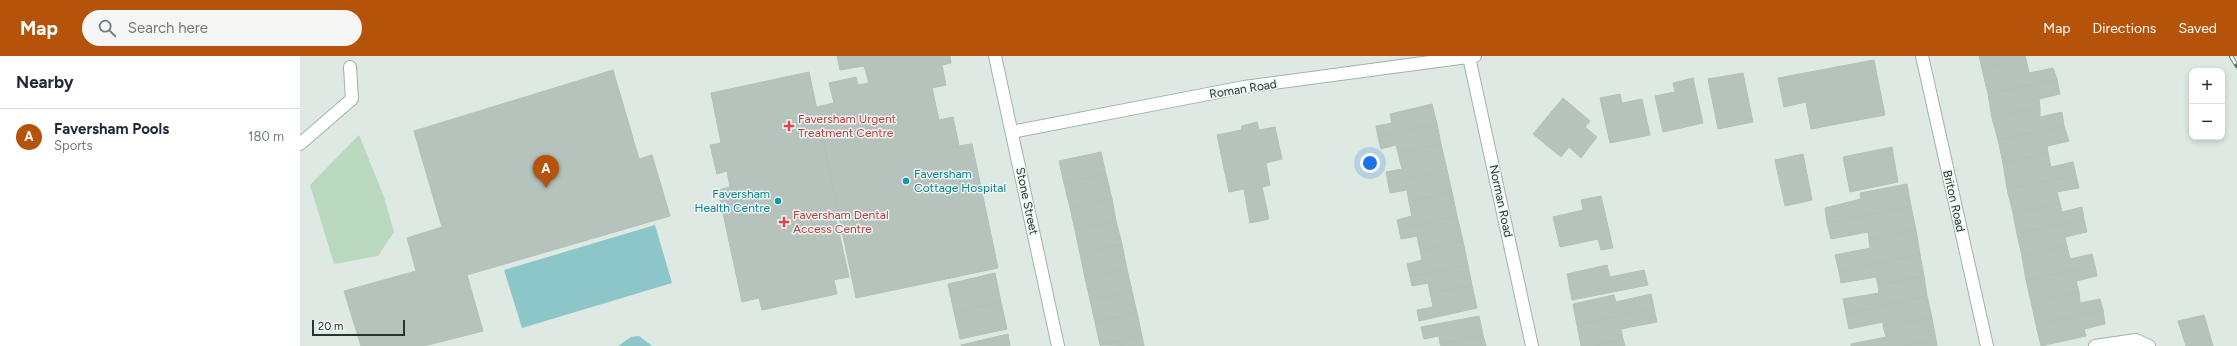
<!DOCTYPE html>
<meta charset="utf-8">
<style>
body{margin:0;font-family:Figtree,sans-serif;background:#f6f6f7;color:#1f2937}
.controls{position:absolute;right:12px;top:12px;display:grid;overflow:hidden;border-radius:8px;box-shadow:0 2px 6px #0003}
.controls button{width:36px;height:36px;display:grid;place-items:center;padding:0;border:0;border-bottom:1px solid #e0e1e3;background:#fff;color:#1f2937;font:20px sans-serif}
.scale{position:absolute;left:12px;bottom:10px;width:93px;box-sizing:border-box;padding-left:4px;border:2px solid #22372f;border-top:0;font-size:11px;line-height:14px;white-space:nowrap;color:#22372f;-webkit-text-stroke:3px #eff6f2;paint-order:stroke}
.you{position:absolute;left:1070px;top:107px;width:14px;height:14px;margin:-10px;border:3px solid #fff;border-radius:50%;background:#1a73e8;box-shadow:0 0 0 6px #1a73e833}
.badge{display:grid;place-items:center;width:26px;height:26px;border-radius:50%;background:#b45309;color:#fff;font-size:13px;font-weight:700}
.pin{position:absolute;translate:-50% -33px;filter:drop-shadow(0 1px 2px #0008)}
.pin::after{content:'';position:absolute;top:21px;width:14px;height:12px;background:inherit;clip-path:polygon(0 0,100% 0,50% 100%)}
.list{margin:0;padding:0;list-style:none}
h2{display:flex;justify-content:space-between;align-items:center;height:52px;margin:0;padding:0 16px;font-size:17px}
h2 small{font-size:13px;font-weight:400;color:#747a83}
.list li{display:grid;grid-template-columns:26px 1fr auto;gap:12px;align-items:center;box-sizing:border-box;height:56px;padding:0 16px;border-top:1px solid #e0e1e3}
.list b{display:block;font-size:15px;white-space:nowrap}
.list p{margin:0;font-size:13px;white-space:nowrap;color:#747a83}
.list em{font-size:13px;font-style:normal;color:#747a83}
.icon{flex:none;width:22px;height:22px;fill:none;stroke:currentColor;stroke-width:2;stroke-linecap:round;stroke-linejoin:round}
.map{position:relative;flex:none;width:1937px;height:290px;overflow:hidden}
header{display:flex;align-items:center;gap:24px;box-sizing:border-box;height:56px;padding:0 20px;background:#b45309;color:#fff}
header strong{font-size:19px}
nav{display:flex;gap:22px;margin-inline-start:auto;font-size:14px}
.search{width:280px;height:36px;background:#f6f6f7;display:flex;align-items:center;gap:10px;box-sizing:border-box;padding:0 14px;border-radius:22px;color:#747a83;font-size:15px}
main{display:flex}
aside{flex:1;background:#fff}
.map>svg:first-child{display:block}
.green{fill:#bad8be}
.water{fill:#8cc6c9}
.building{fill:#b5c3bc;stroke:#b2c1b9}
.lines{fill:none;stroke-linecap:round;stroke-linejoin:round}
.lane-casing{stroke:#a3b0a9;stroke-width:14}
.street-casing{stroke:#a3b0a9;stroke-width:14}
.secondary-casing{stroke:#a0b3aa;stroke-width:14}
.lane{stroke:#fff;stroke-width:12}
.street{stroke:#fff;stroke-width:12}
.secondary{stroke:#fff;stroke-width:12}
.rail-casing{stroke:#5c736a;stroke-width:4.5}
.rail{stroke:#eff6f2;stroke-width:3;stroke-dasharray:9;stroke-linecap:butt}
.health-dot{fill:#e0444e;stroke:#eff6f2;stroke-width:1.5}
.culture-dot{fill:#0f9aa8;stroke:#eff6f2;stroke-width:1.5}
.labels{text-anchor:middle;stroke-width:3;stroke-linejoin:round;paint-order:stroke}
.street-label{font-size:12px;fill:#22372f;stroke:#eff6f2}
.health-label{font-size:12px;fill:#be3a42;stroke:#eff6f2;text-anchor:start}
.culture-label{font-size:12px;fill:#0d838f;stroke:#eff6f2;text-anchor:start}
</style>
<header>
<strong>Map</strong>
<div class="search"><svg class="icon" aria-label="search" viewBox="0 0 24 24"><circle cx="10" cy="10" r="6"/><path d="M15 15l6 6"/></svg>Search here</div>
<nav><a>Map</a><a>Directions</a><a>Saved</a></nav>
</header>
<main>
<aside>
<h2>Nearby<small></small></h2>
<ul class="list">
<li><span class="badge">A</span><div><b>Faversham Pools</b><p>Sports</p></div><em>180 m</em></li>
</ul>
</aside>
<div class="map">
<svg width="1937" height="290" viewBox="0 0 1937 290">
<rect width="100%" height="100%" fill="#dfe9e3"/>
<!-- green -->
<path class="green" d="M59,79L84,141L94,176L78,200L34,208L10,129Z"/>
<!-- water -->
<path class="water" d="M355,169L372,227L222,272L204,214Z
M339,280L352,290H318L331,281Z"/>
<!-- building -->
<path class="building" d="M537,0H650L651,7L642,9L646,29L632,32L639,64L653,61L659,89L643,92L672,88L698,212L556,242L516,51L534,47L529,27L556,21L558,29L569,27L564,10L540,14Z
M1679,0H1725L1726,3L1682,13Z
M1726,3L1729,17L1753,12L1757,23L1688,38L1682,13Z
M1574,4L1585,59L1511,73L1506,46L1484,51L1478,22Z
M313,14L339,103L352,99L370,160L167,219L183,275L124,290H61L44,235L116,215L107,182L142,171L114,75Z
M509,16L539,157L535,158L549,221L534,224L537,238L462,254L459,242L442,246L418,134L430,131L427,115L417,118L410,89L421,87L411,37Z
M1443,17L1453,66L1418,73L1408,23Z
M1393,22L1403,67L1363,76L1355,40L1375,36L1373,27Z
M1757,23L1760,38L1739,43L1740,51L1692,62L1688,38Z
M1320,38L1322,47L1342,43L1350,79L1310,87L1300,42Z
M1263,42L1290,65L1285,71L1297,81L1281,102L1269,91L1261,101L1233,78Z
M1132,48L1137,68L1078,81L1076,70L1092,67L1090,58Z
M1740,51V61L1762,56L1764,70L1698,84L1692,62Z
M957,66L959,74L975,71L982,103L966,107L970,129L962,131L969,163L950,167L944,133L929,136L917,79L941,74L942,70Z
M1137,68L1141,88L1098,97L1096,89L1081,93L1078,81Z
M1764,70L1769,85L1747,90L1748,97L1703,107L1698,84Z
M1141,88L1147,114L1088,127L1086,116L1102,113L1098,97Z
M1592,91L1598,126L1550,136L1543,101Z
M801,96L806,118L764,127L759,105Z
M1748,97L1751,111L1773,106L1776,119L1707,133L1703,107Z
M1503,98L1512,144L1485,150L1475,104Z
M1147,114L1152,136L1109,146L1107,134L1090,137L1088,127Z
M806,118L812,143L770,152L764,127Z
M1776,119L1779,132L1757,136L1760,147L1713,157L1707,133Z
M1607,128L1611,150L1527,167L1525,152L1561,143L1560,137Z
M1152,136L1157,160L1099,173L1097,164L1112,160L1109,146Z
M1301,140L1313,192L1301,194L1298,183L1260,191L1253,161L1283,154L1281,144Z
M812,143L816,165L775,174L770,152Z
M1760,147L1762,156L1782,151L1784,163L1717,178L1713,157Z
M1611,150L1616,174L1569,184L1568,176L1531,183L1527,167Z
M1157,160L1163,185L1120,194L1117,180L1101,183L1099,173Z
M1784,163L1787,176L1765,181L1767,190L1722,200L1717,178Z
M816,165L822,188L780,198L775,174Z
M1616,174L1620,198L1539,216L1535,199L1570,192L1569,184Z
M1163,185L1168,209L1110,221L1107,208L1122,204L1120,194Z
M822,188L827,213L785,222L780,198Z
M1767,190L1770,203L1792,198L1795,210L1726,224L1722,200Z
M1620,198L1624,220L1578,229L1576,221L1541,227L1539,216Z
M1168,209L1172,229L1130,237L1128,227L1112,230L1110,221Z
M1307,209L1310,221L1344,214L1348,229L1272,244L1267,218Z
M1795,210L1797,220L1776,225L1779,236L1731,246L1726,224Z
M827,213L832,235L790,244L785,222Z
M695,217L701,246L654,256L648,228Z
M1624,220L1627,240L1546,258L1543,243L1579,237L1578,229Z
M1172,229L1177,252L1119,265L1117,254L1133,251L1130,237Z
M832,235L837,257L795,266L790,244Z
M1779,236L1780,247L1800,243L1803,254L1736,269L1731,246Z
M1351,238L1354,252L1277,269L1273,248L1314,239L1316,246Z
M1627,240L1632,262L1583,270V266L1549,273L1546,258Z
M701,246L707,273L660,283L654,256Z
M1354,252L1357,266L1321,273L1323,283L1294,290H1281L1277,269Z
M1803,254L1805,268L1784,273L1786,280L1741,290L1736,269Z
M837,257L842,280L800,289L795,266Z
M1904,259L1913,290H1886L1878,265Z
M1179,260L1183,279L1140,288L1139,280L1124,283L1121,271Z
M1632,262L1636,284L1604,290H1551V288L1586,281L1583,270Z
M708,278L710,290H661V289Z
M1183,279L1186,290H1141L1140,288Z
M842,280L844,290L800,289Z
M1323,283L1325,290H1294Z
M1636,284L1637,290H1604Z"/>
<g class="lines">
<defs>
<path id="lane" d="M0,88L52,43L50,11
M1795,290L1836,284L1849,290"/>
<path id="street" d="M1622,0L1687,290
M1169,1L1232,290
M712,76L944,31L1175,0"/>
<path id="secondary" d="M695,0L758,290"/>
</defs>
<!-- lane casing -->
<use href="#lane" class="lane-casing"/>
<!-- street casing -->
<use href="#street" class="street-casing"/>
<!-- secondary casing -->
<use href="#secondary" class="secondary-casing"/>
<!-- lane -->
<use href="#lane" class="lane"/>
<!-- street -->
<use href="#street" class="street"/>
<!-- secondary -->
<use href="#secondary" class="secondary"/>
<defs>
<path id="rail" d="M1931,0L1937,10"/>
</defs>
<!-- rail casing -->
<use href="#rail" class="rail-casing"/>
<!-- rail -->
<use href="#rail" class="rail"/>
</g>
<!-- markers -->
<g class="health-dot">
<path d="M487 64h4v4h4v4h-4v4h-4v-4h-4v-4h4z"/>
<path d="M482 160h4v4h4v4h-4v4h-4v-4h-4v-4h4z"/>
</g>
<g class="culture-dot">
<circle cx="606" cy="125" r="4"/>
<circle cx="478" cy="145" r="4"/>
</g>
<g class="labels">
<!-- street labels -->
<g class="street-label">
<text transform="translate(943 33) rotate(-9)" y="4">Roman Road</text>
<text transform="translate(727 145) rotate(78)" y="4">Stone Street</text>
<text transform="translate(1201 145) rotate(78)" y="4">Norman Road</text>
<text transform="translate(1654 145) rotate(77)" y="4">Briton Road</text>
</g>
<!-- health labels -->
<g class="health-label">
<text x="498" y="67">Faversham Urgent<tspan x="498" dy="14">Treatment Centre</tspan></text>
<text x="493" y="163">Faversham Dental<tspan x="493" dy="14">Access Centre</tspan></text>
</g>
<!-- culture labels -->
<g class="culture-label">
<text x="614" y="122">Faversham<tspan x="614" dy="14">Cottage Hospital</tspan></text>
<text x="470" y="142" text-anchor="end">Faversham<tspan x="470" dy="14">Health Centre</tspan></text>
</g>
</g>
</svg>
<div class="controls">
<button>+</button>
<button>−</button>
</div>
<div class="scale">20 m</div>
<div class="you"></div>
<div class="pin badge" style="left:246px;top:132px">A</div>
</div>
</main>
